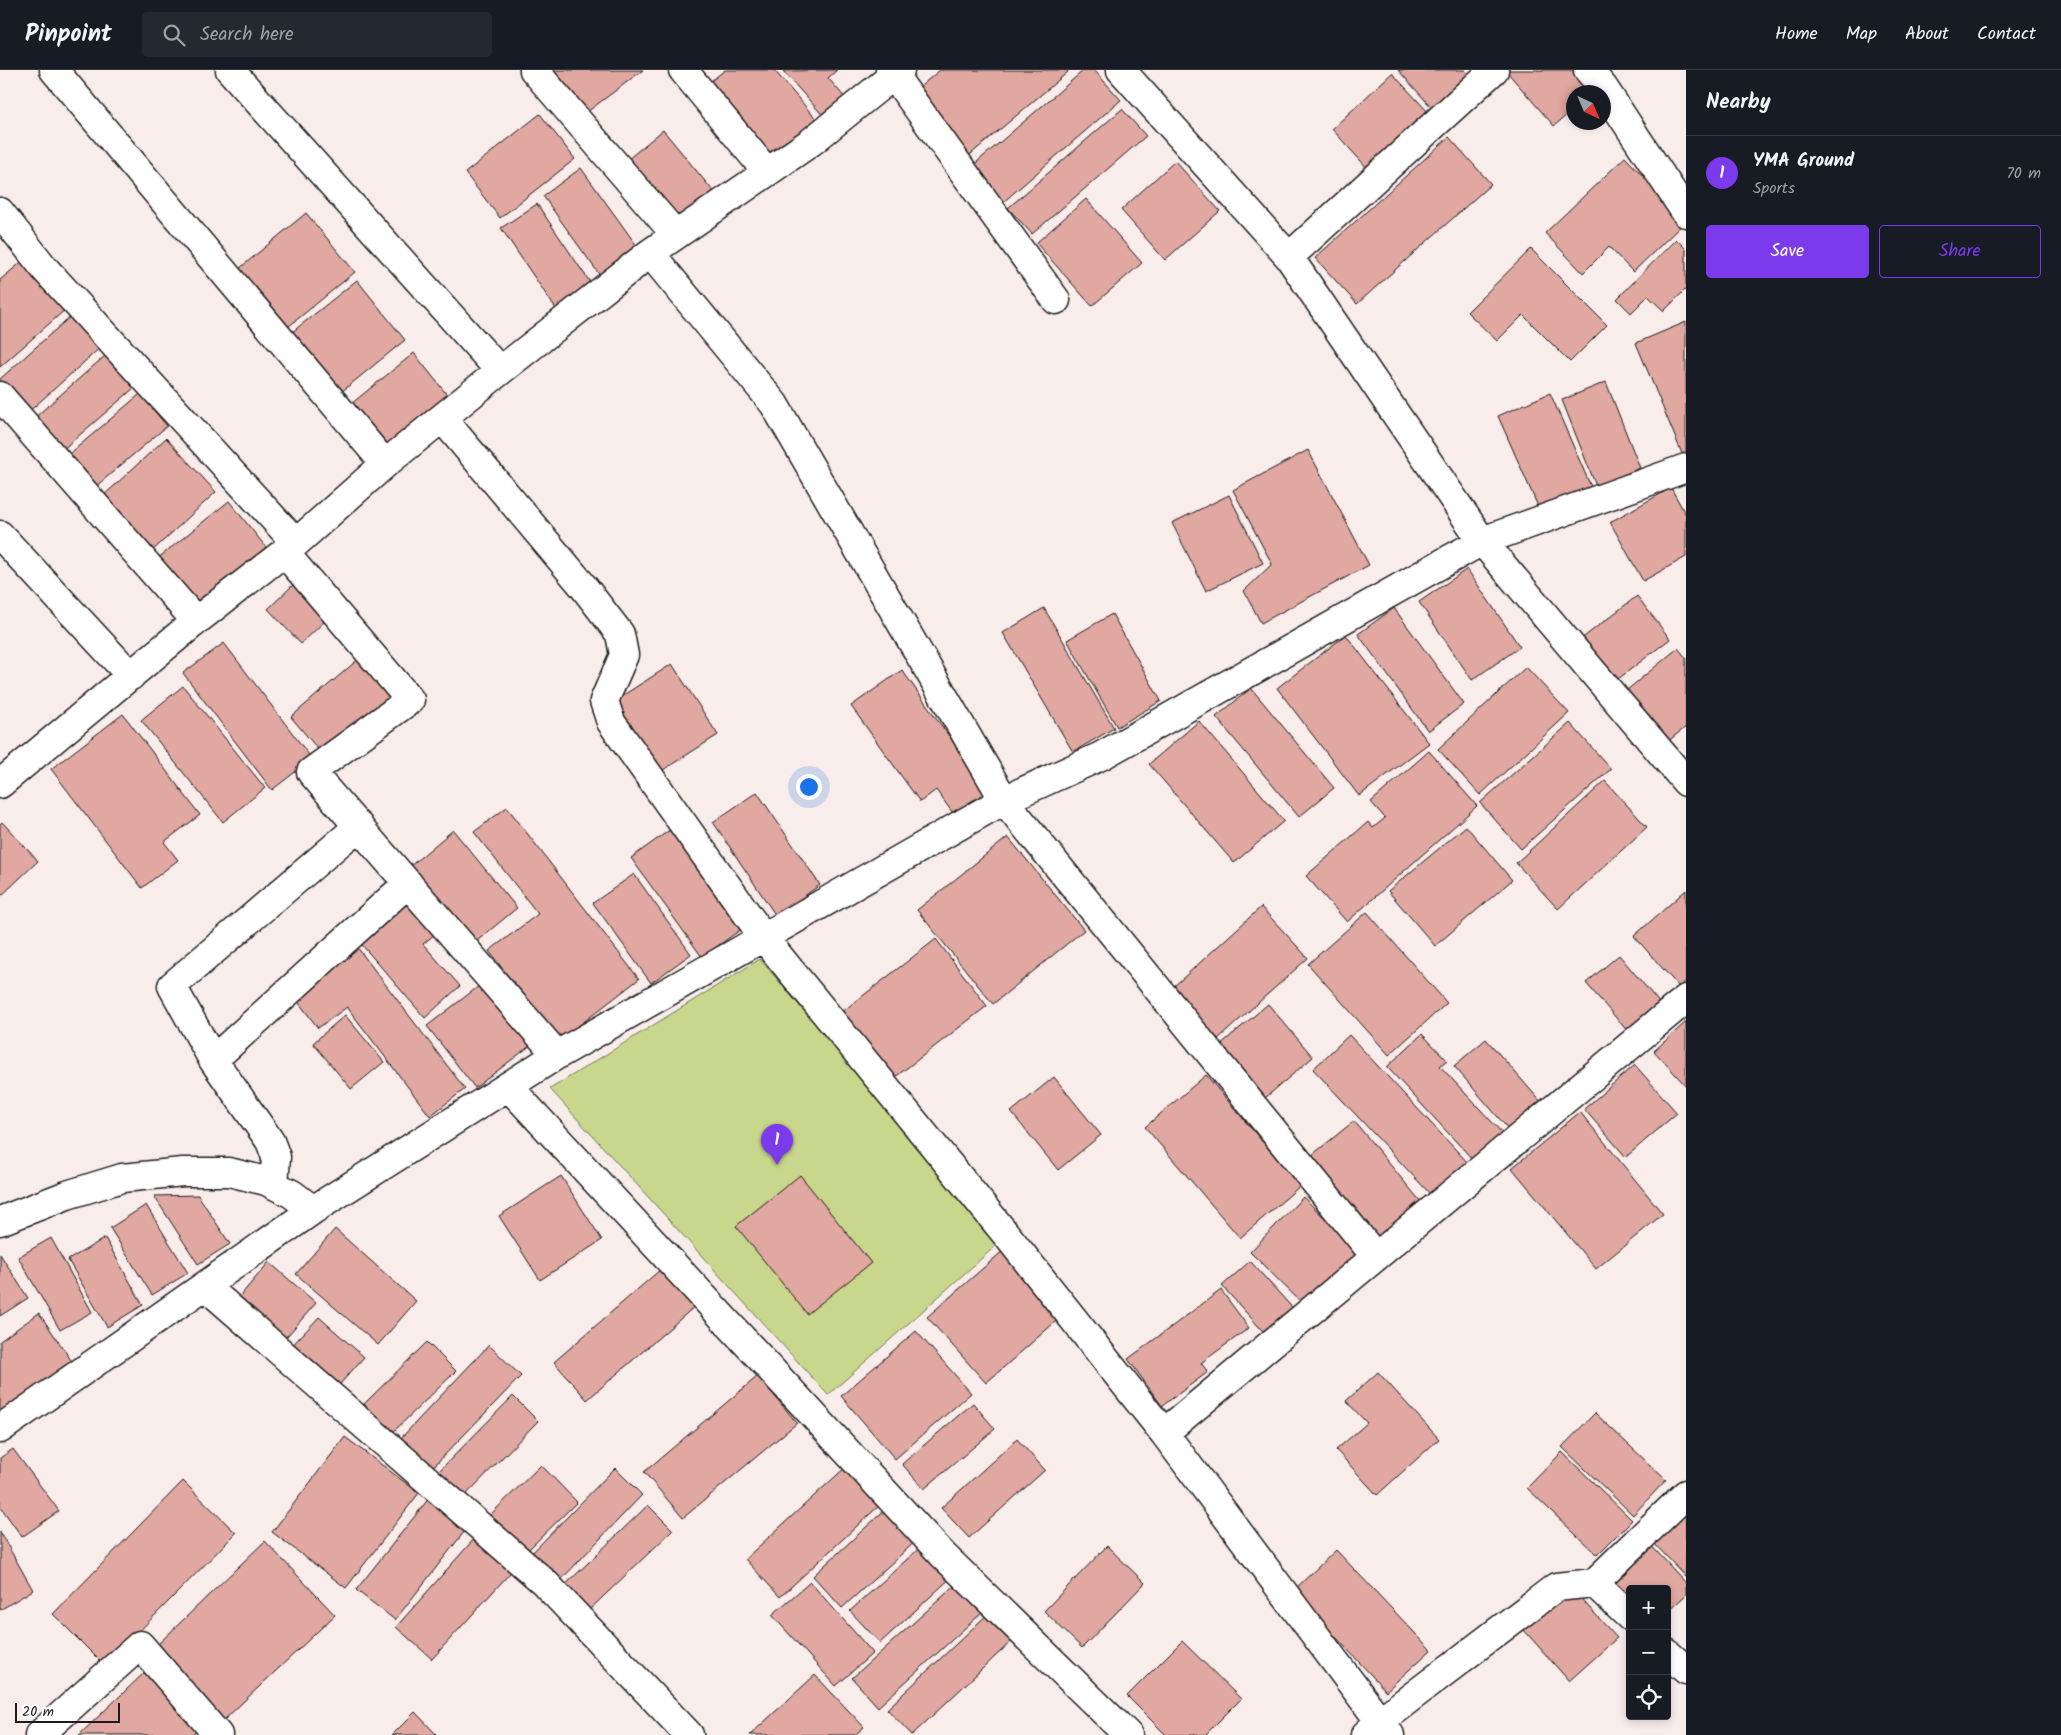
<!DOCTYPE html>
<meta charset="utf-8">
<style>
body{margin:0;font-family:Kalam,sans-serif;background:#242831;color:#f1f3f6}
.controls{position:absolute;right:15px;bottom:15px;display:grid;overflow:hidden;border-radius:5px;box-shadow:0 2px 8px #0003}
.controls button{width:45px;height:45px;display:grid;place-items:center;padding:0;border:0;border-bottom:1px solid #363941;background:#171b24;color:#f1f3f6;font:25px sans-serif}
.compass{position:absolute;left:1566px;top:15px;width:45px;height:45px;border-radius:50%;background:#171b24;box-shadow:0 2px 8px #0003;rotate:136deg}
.scale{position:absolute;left:15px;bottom:12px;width:105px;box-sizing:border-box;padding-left:5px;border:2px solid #1c1c1c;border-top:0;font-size:14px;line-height:18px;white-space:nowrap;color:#1c1c1c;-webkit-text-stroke:4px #fff;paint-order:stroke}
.you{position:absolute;left:808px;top:716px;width:18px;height:18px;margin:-12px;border:4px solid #fff;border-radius:50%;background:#1a73e8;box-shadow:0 0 0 8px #1a73e833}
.badge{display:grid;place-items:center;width:32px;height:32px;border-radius:50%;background:#7c3aed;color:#fff;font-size:16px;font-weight:700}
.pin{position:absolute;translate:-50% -41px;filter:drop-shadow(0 1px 2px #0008)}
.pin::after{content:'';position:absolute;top:26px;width:18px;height:15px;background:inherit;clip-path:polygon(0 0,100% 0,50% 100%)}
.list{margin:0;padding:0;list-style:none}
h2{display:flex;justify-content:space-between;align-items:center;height:65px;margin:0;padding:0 20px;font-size:21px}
h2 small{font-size:16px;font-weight:400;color:#9ea1a6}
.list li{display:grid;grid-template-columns:32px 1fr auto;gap:15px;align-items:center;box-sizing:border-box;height:75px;padding:0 20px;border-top:1px solid #363941}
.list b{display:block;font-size:19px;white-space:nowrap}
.list p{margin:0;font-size:16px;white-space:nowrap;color:#9ea1a6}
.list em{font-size:16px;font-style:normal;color:#9ea1a6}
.actions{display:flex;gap:10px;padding:15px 20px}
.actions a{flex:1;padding:11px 0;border:1px solid #7c3aed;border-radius:5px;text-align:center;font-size:18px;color:#7c3aed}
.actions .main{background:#7c3aed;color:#fff}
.icon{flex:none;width:28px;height:28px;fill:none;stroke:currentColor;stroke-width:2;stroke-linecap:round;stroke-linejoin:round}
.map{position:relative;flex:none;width:1686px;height:1665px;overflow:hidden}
header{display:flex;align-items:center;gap:30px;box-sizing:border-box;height:70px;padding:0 25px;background:#171b24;border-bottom:1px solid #363941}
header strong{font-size:24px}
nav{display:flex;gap:28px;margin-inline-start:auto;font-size:18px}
.search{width:350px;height:45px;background:#242831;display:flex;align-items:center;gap:12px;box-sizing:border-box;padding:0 18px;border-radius:5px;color:#9ea1a6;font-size:19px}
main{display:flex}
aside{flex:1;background:#171b24}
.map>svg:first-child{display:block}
.green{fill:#c8d78b;stroke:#727a54}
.building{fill:#e1a7a1;stroke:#1c1c1c}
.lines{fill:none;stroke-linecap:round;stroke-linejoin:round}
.street-casing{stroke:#1c1c1c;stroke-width:31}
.street{stroke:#fff;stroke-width:28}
</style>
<header>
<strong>Pinpoint</strong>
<div class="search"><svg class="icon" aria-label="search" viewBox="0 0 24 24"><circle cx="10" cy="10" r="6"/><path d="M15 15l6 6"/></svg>Search here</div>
<nav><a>Home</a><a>Map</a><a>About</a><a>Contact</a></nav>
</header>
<main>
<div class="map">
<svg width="1686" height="1665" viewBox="0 0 1686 1665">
<rect width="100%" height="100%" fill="#f9edec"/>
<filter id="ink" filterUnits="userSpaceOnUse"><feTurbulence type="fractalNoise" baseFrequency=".02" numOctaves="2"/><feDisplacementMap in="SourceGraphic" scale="10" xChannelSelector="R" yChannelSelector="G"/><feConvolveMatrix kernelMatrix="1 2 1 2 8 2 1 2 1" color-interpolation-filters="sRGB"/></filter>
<g filter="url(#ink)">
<!-- green -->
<path class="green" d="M760,889L1000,1172L828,1325L550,1019Z"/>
<!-- building -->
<path class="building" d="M550,0H643L583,45Z
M725,0H774L817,50L766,93L702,18Z
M837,0L828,8L847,30L826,49L783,1Z
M940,0H1067L1068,2L965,89L911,24Z
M1084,0H1094L1121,30L1001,134L970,98Z
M1398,0H1465L1471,7L1434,40Z
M1509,0H1575L1593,22H1574V39L1554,56L1507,2Z
M1392,3L1429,43L1369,100L1332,59Z
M1122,39L1146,66L1032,164L1008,138Z
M540,44L575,89L500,148L465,103Z
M663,60L718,127L677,161L621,95Z
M1449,67L1491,114L1357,234L1315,188Z
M1625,87L1686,151L1633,202L1609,177L1583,203L1545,163Z
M1175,91L1220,141L1165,190L1121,140Z
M581,98L642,183L604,211L543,126Z
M1086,129L1142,193L1092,236L1036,173Z
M537,134L596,221L560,245L501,158Z
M306,143L355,202L283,261L234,203Z
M1676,169L1686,179V219L1664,241L1648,226L1631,243L1617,229Z
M1531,179L1607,255L1570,292L1523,245L1497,271L1467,242Z
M25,189L67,238L0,297V210Z
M357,210L405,270L335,327L286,267Z
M73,244L102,276L24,346L0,320V309Z
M1686,252V385L1683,386L1636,273Z
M414,283L452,331L384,385L346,338Z
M106,285L134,318L61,381L33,349Z
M1606,312L1640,398L1596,416L1562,330Z
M1550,323L1592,419L1540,441L1498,346Z
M140,324L167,356L94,418L67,386Z
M166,368L216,422L150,483L101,428Z
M1308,380L1369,495L1261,553L1244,521L1272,494L1233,420Z
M1671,418L1686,445V487L1643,511L1610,452Z
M1229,425L1263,493L1206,521L1172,453Z
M229,431L273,486L200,544L157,489Z
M1467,499L1520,577L1472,610L1419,532Z
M295,513L328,548L301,574L268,539Z
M1637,526L1670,569L1609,616L1576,573Z
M1044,538L1114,658L1073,682L1003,563Z
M1394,538L1464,634L1428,661L1358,564Z
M1112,544L1161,631L1117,657L1067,570Z
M1346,565L1429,673L1359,726L1277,618Z
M224,573L312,689L272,720L183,603Z
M1678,578L1686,588V657L1662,676L1621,625Z
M362,586L393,624L322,684L291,647Z
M672,594L718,665L660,702L614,631Z
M1526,597L1569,643L1480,725L1438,679Z
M902,600L989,722L955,746L936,720L920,732L851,636Z
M183,616L265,718L223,752L141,650Z
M1251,618L1334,718L1299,747L1216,647Z
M123,644L200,745L164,772L178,790L142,818L51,699Z
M1199,651L1284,751L1234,793L1149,694Z
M1570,653L1611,699L1521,779L1480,733Z
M1429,681L1477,736L1347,852L1306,806L1368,752L1373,758L1385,748L1371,732Z
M1605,711L1647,757L1558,839L1516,793Z
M757,722L820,815L776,846L713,752Z
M507,737L639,909L558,972L489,881L538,844L474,762Z
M2,752L38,791L0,827V754Z
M1466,756L1512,810L1435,876L1388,821Z
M671,759L743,858L702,887L631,788Z
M453,760L517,838L472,875L409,797Z
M1008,767L1084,860L993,934L917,840Z
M634,804L691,884L651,913L593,833Z
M1686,820V911L1679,917L1634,866Z
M409,823L441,859L423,874L460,916L425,948L356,868Z
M1261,837L1308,888L1218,969L1172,918Z
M1367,842L1447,933L1389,985L1308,894Z
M936,869L987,936L894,1008L842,942Z
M357,877L465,1019L430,1046L347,937L318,958L293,925Z
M1619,885L1662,936L1629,963L1586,913Z
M483,913L531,975L475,1018L427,956Z
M1268,934L1313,987L1258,1034L1213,981Z
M345,945L384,992L351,1019L313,973Z
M1686,952V1016L1654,981Z
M1422,964L1447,990L1440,996L1504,1065L1475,1092L1387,997Z
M1349,965L1469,1094L1433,1127L1313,999Z
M1486,969L1542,1033L1510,1061L1454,996Z
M1635,995L1677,1043L1626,1087L1584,1039Z
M1206,1005L1300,1116L1240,1168L1145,1057Z
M1054,1007L1101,1065L1058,1100L1011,1042Z
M1580,1042L1663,1144L1596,1199L1512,1098Z
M1354,1051L1421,1132L1375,1171L1307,1089Z
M800,1105L871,1193L807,1244L736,1156Z
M561,1106L602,1170L540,1210L499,1146Z
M198,1125L230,1174L198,1194L154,1126Z
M1303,1127L1360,1182L1307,1238L1250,1182Z
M146,1135L188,1203L152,1225L110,1158Z
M335,1159L416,1231L378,1275L296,1204Z
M51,1168L92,1242L60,1260L18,1187Z
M105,1168L143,1235L107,1257L68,1190Z
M1005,1179L1063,1245L986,1313L927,1247Z
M0,1184L28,1228L0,1246Z
M1250,1191L1298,1244L1271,1270L1222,1216Z
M269,1192L316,1233L281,1273L235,1232Z
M661,1199L694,1237L587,1330L554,1292Z
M1221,1220L1249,1258L1201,1293L1208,1302L1162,1336L1128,1289Z
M39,1243L73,1293L0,1344V1271Z
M319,1247L364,1287L333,1322L287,1281Z
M916,1261L971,1323L895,1389L841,1326Z
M427,1272L456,1301L392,1363L364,1334Z
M489,1275L521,1306L431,1399L400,1369Z
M1378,1302L1439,1369L1377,1425L1336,1380L1367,1353L1346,1331Z
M758,1306L797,1353L683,1448L644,1402Z
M513,1326L538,1351L464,1427L438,1402Z
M973,1333L995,1359L924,1419L902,1394Z
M1595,1343L1666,1410L1633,1445L1562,1377Z
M345,1367L419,1423L346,1518L272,1462Z
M1017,1369L1045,1400L969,1468L941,1438Z
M13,1379L59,1441L22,1467L0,1436V1388Z
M1562,1382L1632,1450L1597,1485L1527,1418Z
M541,1395L577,1432L524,1484L488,1447Z
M848,1395L882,1433L780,1527L745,1489Z
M615,1398L642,1425L557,1514L528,1487Z
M183,1411L236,1463L105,1596L53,1544Z
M430,1427L468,1457L395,1550L356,1520Z
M1686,1430V1507L1648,1467Z
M648,1435L673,1460L585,1544L561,1519Z
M888,1437L917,1470L842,1538L813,1506Z
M0,1462L33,1520L0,1540Z
M474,1469L511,1502L432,1589L396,1557Z
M1646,1470L1686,1513V1525L1667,1542V1519H1630V1537L1604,1509Z
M265,1471L335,1545L224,1650L155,1577Z
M926,1472L955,1504L880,1573L850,1541Z
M1107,1476L1145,1513L1082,1578L1044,1541Z
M1336,1480L1431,1580L1386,1621L1293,1521Z
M960,1511L986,1539L878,1637L852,1608Z
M810,1512L873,1583L836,1616L772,1545Z
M1575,1522L1617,1568L1569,1611L1523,1559L1561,1526Z
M991,1541L1016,1567L912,1665L887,1639Z
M1182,1571L1241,1629L1205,1665H1166L1127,1626Z
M145,1602L199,1659L192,1665H79Z
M815,1605L864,1657L855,1665H750Z
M415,1642L437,1665H392Z"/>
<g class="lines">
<defs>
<path id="street" d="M54,0L385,394
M230,0L500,301
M534,0L676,165
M683,0L767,102
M890,0L1056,230
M1121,0L1289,187L1482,471L1686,712
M1588,0L1603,17L1686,143
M0,142L45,199L296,473
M650,183L774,334L1004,730L1376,1187
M1289,187L1494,0
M0,326L196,551
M442,348L583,516L620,564L624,585L604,631L611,652L764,868L1009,1168L1164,1363L1390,1665
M0,465L131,606
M284,482L410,630L311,702L557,985
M0,714L196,551L296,473L385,394L500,301L650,183L811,72L900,0
M213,990L408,813
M508,1016L943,1485L1128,1665
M274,1115L276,1087L270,1071L213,990L172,916L359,756
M0,1151L67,1125L122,1108L183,1102H229L266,1111L292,1124L313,1140L557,985L1004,730L1101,686L1482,471L1686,398
M205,1216L544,1512L689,1665
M0,1359L313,1140
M1164,1363L1686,929
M1594,1513L1686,1424
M1667,1583L1686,1600
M39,1665L140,1575L218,1665
M1365,1665L1380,1651L1556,1517L1594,1513L1630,1547"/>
</defs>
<!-- street casing -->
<use href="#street" class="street-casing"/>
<!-- street -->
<use href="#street" class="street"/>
</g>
</g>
</svg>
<div class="controls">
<button>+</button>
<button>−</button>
<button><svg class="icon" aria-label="locate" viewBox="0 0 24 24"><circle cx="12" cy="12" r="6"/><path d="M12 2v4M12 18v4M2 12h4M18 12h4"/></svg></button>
</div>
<svg class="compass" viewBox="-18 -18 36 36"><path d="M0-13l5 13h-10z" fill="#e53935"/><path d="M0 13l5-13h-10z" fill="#9ea1a6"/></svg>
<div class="scale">20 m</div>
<div class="you"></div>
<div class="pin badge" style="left:777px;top:1095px">1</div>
</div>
<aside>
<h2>Nearby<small></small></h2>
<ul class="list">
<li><span class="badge">1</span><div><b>YMA Ground</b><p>Sports</p></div><em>70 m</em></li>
</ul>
<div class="actions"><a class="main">Save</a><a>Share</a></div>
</aside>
</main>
